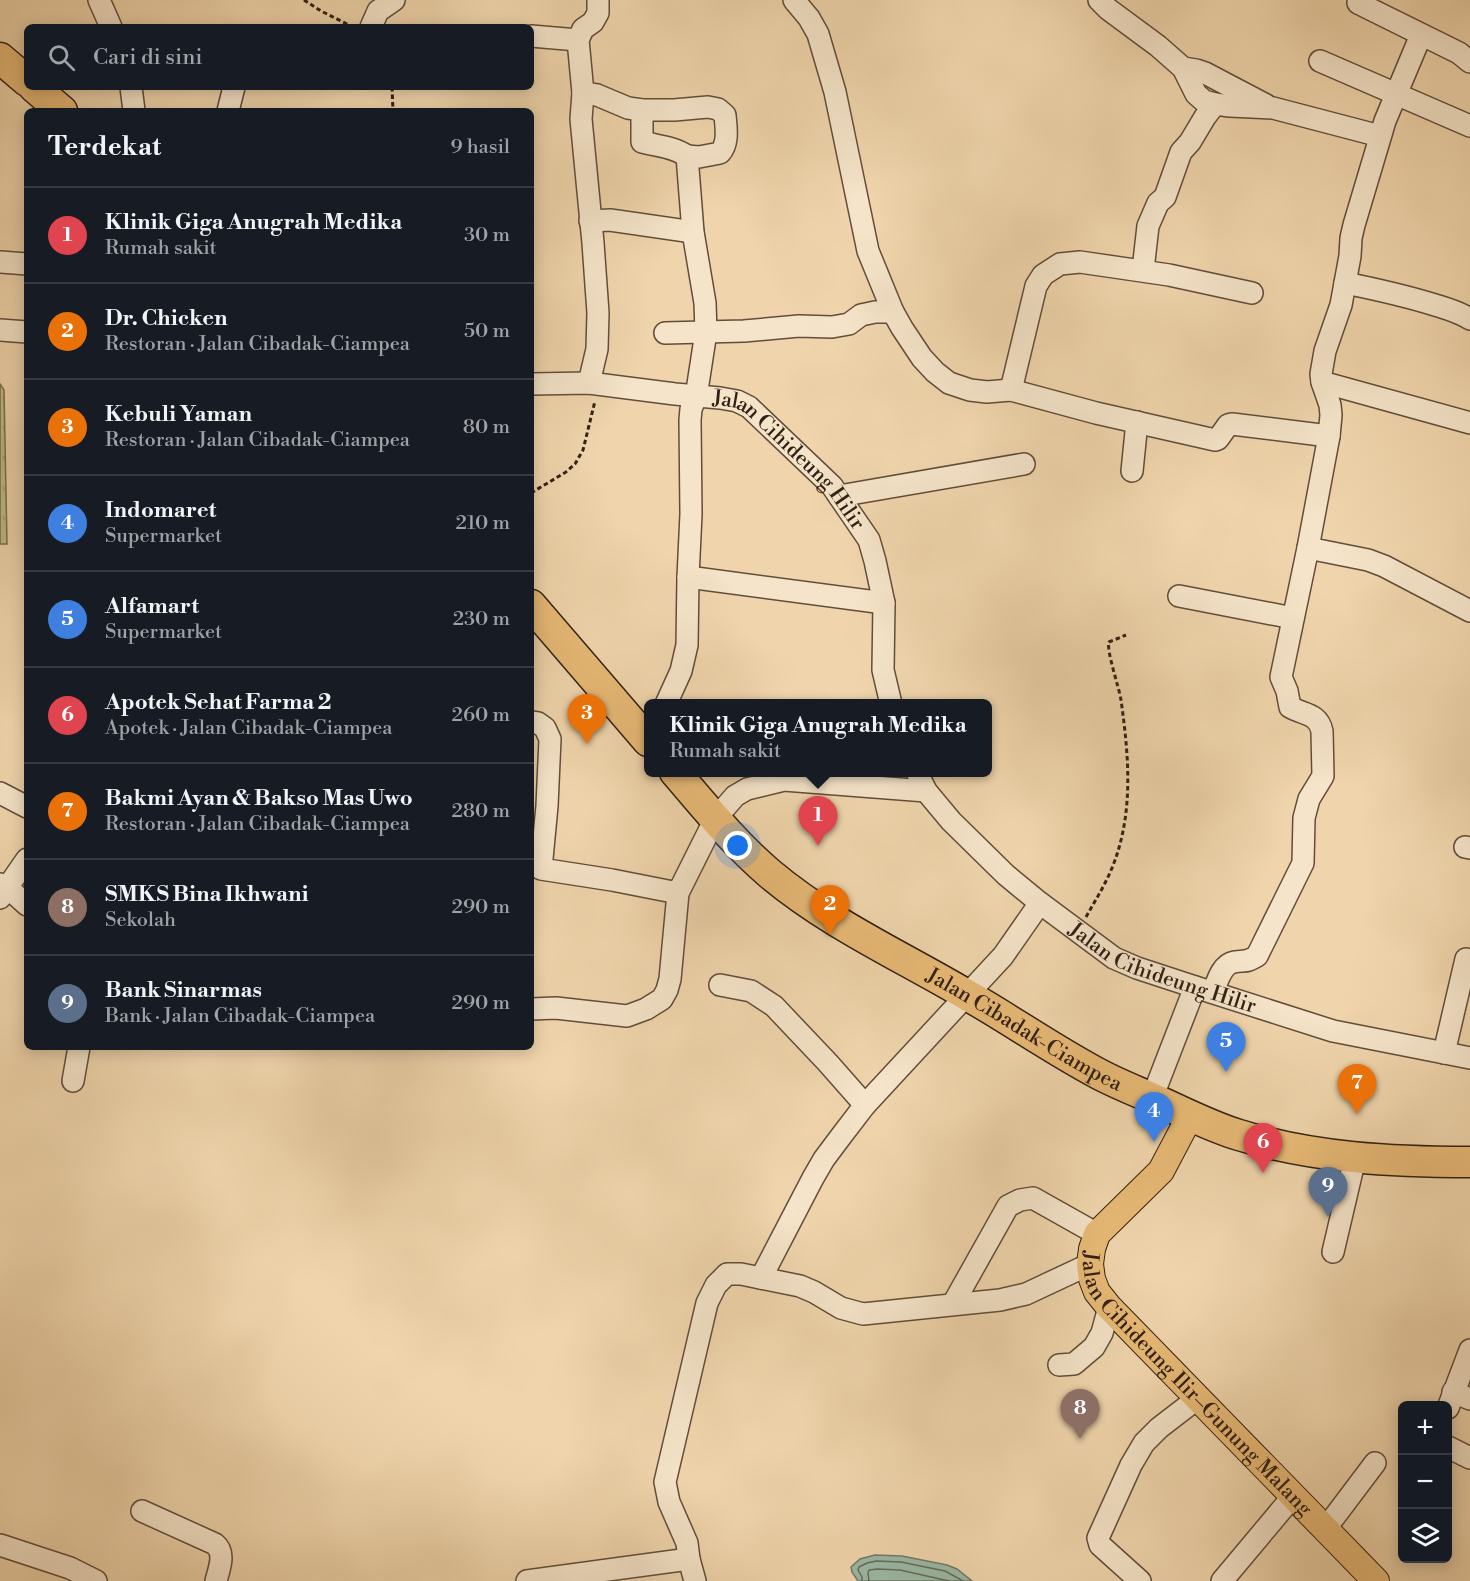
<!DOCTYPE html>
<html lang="id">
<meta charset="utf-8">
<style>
body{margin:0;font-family:"Libre Bodoni",serif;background:#242831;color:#f1f3f6}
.controls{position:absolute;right:18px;bottom:18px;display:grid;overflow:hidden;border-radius:9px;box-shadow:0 3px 15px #0003}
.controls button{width:54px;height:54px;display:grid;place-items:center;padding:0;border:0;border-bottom:2px solid #363941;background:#171b24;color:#f1f3f6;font:30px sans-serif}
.you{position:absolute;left:738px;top:846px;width:21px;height:21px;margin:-15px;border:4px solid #fff;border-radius:50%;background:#1a73e8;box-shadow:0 0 0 9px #1a73e833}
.badge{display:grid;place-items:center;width:39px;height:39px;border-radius:50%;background:#c59692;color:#fff;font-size:20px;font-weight:700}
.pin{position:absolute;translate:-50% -50px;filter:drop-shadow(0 2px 3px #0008)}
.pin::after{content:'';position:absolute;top:32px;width:21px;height:18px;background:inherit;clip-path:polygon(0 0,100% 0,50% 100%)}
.popup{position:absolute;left:644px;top:699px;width:348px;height:78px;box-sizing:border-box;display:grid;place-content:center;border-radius:9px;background:#171b24;filter:drop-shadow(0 2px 4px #0005);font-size:20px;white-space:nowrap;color:#9ea1a6}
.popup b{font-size:22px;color:#f1f3f6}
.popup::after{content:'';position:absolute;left:50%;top:100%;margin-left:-12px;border:12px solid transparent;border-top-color:#171b24}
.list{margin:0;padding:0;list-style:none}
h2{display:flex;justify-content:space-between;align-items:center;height:78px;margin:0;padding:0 24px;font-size:26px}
h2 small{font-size:20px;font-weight:400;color:#9ea1a6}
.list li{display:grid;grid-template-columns:39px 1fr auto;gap:18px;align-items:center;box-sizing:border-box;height:96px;padding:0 24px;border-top:2px solid #363941}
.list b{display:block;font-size:22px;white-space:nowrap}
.list p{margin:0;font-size:20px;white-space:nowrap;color:#9ea1a6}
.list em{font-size:20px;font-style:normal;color:#9ea1a6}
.icon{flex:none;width:33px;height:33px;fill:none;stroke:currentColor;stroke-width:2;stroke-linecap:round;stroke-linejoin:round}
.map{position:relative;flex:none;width:1470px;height:1581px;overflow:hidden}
.search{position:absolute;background:#171b24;box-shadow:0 3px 15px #0003;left:24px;top:24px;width:510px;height:66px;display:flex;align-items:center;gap:15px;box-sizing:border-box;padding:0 21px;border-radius:9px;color:#9ea1a6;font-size:22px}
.panel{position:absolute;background:#171b24;box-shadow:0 3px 15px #0003;left:24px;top:108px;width:510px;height:942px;border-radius:9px}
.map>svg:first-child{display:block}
.grass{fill:url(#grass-tufts);stroke:#786e4d;stroke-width:1.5}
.water{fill:#9bb9a6;stroke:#717c6c;stroke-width:1.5}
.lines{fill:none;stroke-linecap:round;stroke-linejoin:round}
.shore{stroke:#666c5d;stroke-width:1.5}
.minor-casing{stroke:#614d3a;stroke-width:24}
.major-casing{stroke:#312014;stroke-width:28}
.highway-casing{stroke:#312014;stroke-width:33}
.path{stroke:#312014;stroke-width:3;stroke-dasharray:4.5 3;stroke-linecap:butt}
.minor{stroke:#f5e4c9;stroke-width:21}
.major{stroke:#e8ba76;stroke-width:26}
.highway{stroke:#e8ba76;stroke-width:30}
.labels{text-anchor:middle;stroke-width:4.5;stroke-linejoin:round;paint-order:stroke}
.street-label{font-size:21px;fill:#312014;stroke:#f5e4c9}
</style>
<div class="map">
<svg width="1470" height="1581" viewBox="0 0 1470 1581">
<defs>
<pattern id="grass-tufts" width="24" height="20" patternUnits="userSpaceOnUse" patternTransform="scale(1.5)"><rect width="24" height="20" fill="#bebc86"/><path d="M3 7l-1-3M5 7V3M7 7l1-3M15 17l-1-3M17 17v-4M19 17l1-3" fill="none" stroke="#a4a173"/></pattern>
</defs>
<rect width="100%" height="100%" fill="#f0d5ac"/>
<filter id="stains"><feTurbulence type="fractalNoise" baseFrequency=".00333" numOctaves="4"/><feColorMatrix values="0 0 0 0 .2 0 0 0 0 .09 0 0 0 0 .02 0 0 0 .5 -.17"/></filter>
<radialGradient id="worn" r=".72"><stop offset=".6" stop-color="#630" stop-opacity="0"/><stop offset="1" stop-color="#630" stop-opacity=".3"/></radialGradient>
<!-- grass -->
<path class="grass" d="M0,384L4,390L7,544H0Z"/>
<!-- water -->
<path class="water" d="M875,1555L902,1556L947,1565L957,1569L972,1581H858L852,1572L851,1567L860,1559Z"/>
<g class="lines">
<!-- shore -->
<path class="shore" d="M862,1581V1577L858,1570L859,1567L867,1563L876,1561L901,1562L945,1571L963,1581
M869,1581L868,1573L869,1570L877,1569L900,1570L949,1581"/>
<defs>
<g id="minor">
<path d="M99,0L111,27"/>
<path d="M794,0L809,18L818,34L835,92L868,251L893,312L902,328L922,358L935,372L949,383L970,390L987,392L1011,390L1096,413L1215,440L1218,439L1228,425L1232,424L1329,436"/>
<path d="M1099,0L1108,9L1158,46L1183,68L1196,94L1204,101L1215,104L1230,106L1273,108L1380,136"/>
<path d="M1358,3L1459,53L1470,62"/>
<path d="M371,27L378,11L394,0"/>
<path d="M531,36L578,40"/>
<path d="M1320,61L1470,126"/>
<path d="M1183,68L1196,70L1205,73L1266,105"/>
<path d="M131,87L134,111"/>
<path d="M583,93L597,95L628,108L642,110H674L708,107L718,109L725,115C726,127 729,143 720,153L699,157L687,156L693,232L705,303L706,332L696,397L691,409L690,420L691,514L688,577L687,645L681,671L666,704"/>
<path d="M642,110V142C658,146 674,147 687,156"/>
<path d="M228,111L234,87"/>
<path d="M590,221L610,220L693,232"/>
<path d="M0,262L27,264"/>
<path d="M1143,270L1148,226L1158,203L1165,197L1181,152L1190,142L1205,117L1215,104"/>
<path d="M1345,283C1375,289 1406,296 1435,305C1448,309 1459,312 1470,319"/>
<path d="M0,330L27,332"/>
<path d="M665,333L744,331L799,326L832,327L849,324L861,315L875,312H893"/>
<path d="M1322,382L1470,423"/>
<path d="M589,383L597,349L598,313L593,243L581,119L583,93L578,40L583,29L593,22L598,13V0"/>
<path id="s1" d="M531,384L589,383L675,394L720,398L737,401L749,407L832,486L869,540L875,561L884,603L883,670L891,704"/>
<path d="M1011,390L1036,286L1043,275L1060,264L1080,262L1169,275L1252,293"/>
<path d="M1132,471L1137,422"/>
<path d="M839,496L1024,464"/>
<path d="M1308,548L1368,560L1384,566L1470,611"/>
<path d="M688,577L884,603"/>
<path d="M1179,596L1293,618"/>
<path d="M531,722L538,723L545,728L550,739L547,806L541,869L612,880L678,893"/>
<path id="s2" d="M917,772L926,791L951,821L1006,875L1040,903L1114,958L1137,968L1195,987L1333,1031L1470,1058"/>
<path d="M0,793L27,807"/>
<path d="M1465,847L1470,848"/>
<path d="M0,884L7,887L27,905"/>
<path d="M0,898L27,859"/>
<path d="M720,985L751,991L774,1006L828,1063L865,1105"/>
<path d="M1213,992C1217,982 1222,964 1234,962C1246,960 1245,963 1257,956L1303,863L1304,818L1309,799L1323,776L1322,731C1318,713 1304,715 1290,707L1287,691L1281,677L1308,548L1329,436L1331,415L1330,405L1322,382L1321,374L1325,351L1341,305L1350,256L1351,238L1354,225L1385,121L1421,35"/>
<path d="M531,1009L556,1008L627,1016L646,1009L662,999L667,990L670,979L678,893L715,819L735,796L747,789L784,780L926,791"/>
<path d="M1444,1053L1466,959"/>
<path d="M73,1081L79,1047"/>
<path d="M1152,1098L1195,987"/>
<path d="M1333,1252L1355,1158"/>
<path d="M761,1278L813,1178L824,1159L842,1135L865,1105L1003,956L1040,903"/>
<path d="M953,1304L1008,1206L1020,1200L1033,1198L1097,1234"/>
<path d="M1059,1365L1074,1364L1094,1347L1102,1333L1109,1307"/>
<path d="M1453,1392L1470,1399"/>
<path d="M1448,1408L1470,1350"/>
<path d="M1448,1447L1470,1458"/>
<path d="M142,1511L215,1544C226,1553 219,1569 216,1581"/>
<path d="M1326,1528L1375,1463"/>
<path d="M0,1545L70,1568L96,1581"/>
<path d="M527,1581L689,1559"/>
<path d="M695,1581L689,1559L687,1543L669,1502L665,1482L707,1303L716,1285L727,1274H741L800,1286L814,1292L841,1308L863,1314L1000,1300L1026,1294L1090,1264"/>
<path d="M1140,1581L1100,1545L1098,1538L1131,1465L1144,1443L1159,1428L1198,1398"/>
<path d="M1222,1581L1294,1495"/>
</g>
<g id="major">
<path id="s3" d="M1190,1116L1161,1171L1097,1234L1092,1249L1090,1264L1092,1279L1097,1292L1109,1307L1376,1581"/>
</g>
<g id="highway">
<path d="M0,58L27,81"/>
<path d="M34,87L62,111"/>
<path d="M531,605L648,741"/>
<path id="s4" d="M675,772C705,807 734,843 769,873C828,923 901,956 967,995C1011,1020 1052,1049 1097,1073C1119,1085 1144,1094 1167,1105C1191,1116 1215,1128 1239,1135C1314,1158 1392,1162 1470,1162"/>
</g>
</defs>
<!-- minor casing -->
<use href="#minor" class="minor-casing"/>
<!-- major casing -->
<use href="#major" class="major-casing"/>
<!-- highway casing -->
<use href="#highway" class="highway-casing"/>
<!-- path -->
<path class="path" d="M304,0L321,11L353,27
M392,87L393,111
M531,493L566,472L575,464L583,450L595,401
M1086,917C1095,901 1105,885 1112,868C1134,814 1129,757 1121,700C1119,687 1106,650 1109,642L1126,635"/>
<!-- minor -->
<use href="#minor" class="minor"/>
<!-- major -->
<use href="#major" class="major"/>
<!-- highway -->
<use href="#highway" class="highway"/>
</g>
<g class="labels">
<!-- street labels -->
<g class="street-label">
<text dy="7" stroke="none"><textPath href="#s1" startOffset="284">Jalan Cihideung Hilir</textPath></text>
<text dy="7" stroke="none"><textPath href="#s2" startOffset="322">Jalan Cihideung Hilir</textPath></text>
<text dy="7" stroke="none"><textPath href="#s4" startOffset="438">Jalan Cibadak-Ciampea</textPath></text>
<text dy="7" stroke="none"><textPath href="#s3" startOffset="344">Jalan Cihideung Ilir–Gunung Malang</textPath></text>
</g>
</g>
<rect width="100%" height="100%" filter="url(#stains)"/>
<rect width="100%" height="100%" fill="url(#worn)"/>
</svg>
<div class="controls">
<button>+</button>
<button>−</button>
<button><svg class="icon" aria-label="layers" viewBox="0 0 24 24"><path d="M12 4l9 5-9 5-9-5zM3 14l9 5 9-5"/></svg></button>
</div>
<div class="you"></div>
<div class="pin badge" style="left:818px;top:846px;background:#e0444e">1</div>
<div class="popup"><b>Klinik Giga Anugrah Medika</b>Rumah sakit</div>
<div class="pin badge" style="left:830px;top:935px;background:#e8710a">2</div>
<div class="pin badge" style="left:587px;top:744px;background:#e8710a">3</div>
<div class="pin badge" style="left:1154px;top:1142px;background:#3f7fe0">4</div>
<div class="pin badge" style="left:1226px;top:1072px;background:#3f7fe0">5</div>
<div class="pin badge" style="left:1263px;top:1173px;background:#e0444e">6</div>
<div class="pin badge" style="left:1357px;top:1114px;background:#e8710a">7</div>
<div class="pin badge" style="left:1080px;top:1439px;background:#8d6e63">8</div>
<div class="pin badge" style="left:1328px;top:1217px;background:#5c6f8a">9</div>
<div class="search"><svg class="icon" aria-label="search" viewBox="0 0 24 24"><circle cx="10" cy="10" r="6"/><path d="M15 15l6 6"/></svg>Cari di sini</div>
<section class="panel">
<h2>Terdekat<small>9 hasil</small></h2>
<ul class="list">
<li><span class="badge" style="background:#e0444e">1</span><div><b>Klinik Giga Anugrah Medika</b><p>Rumah sakit</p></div><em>30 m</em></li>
<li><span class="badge" style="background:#e8710a">2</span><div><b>Dr. Chicken</b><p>Restoran · Jalan Cibadak-Ciampea</p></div><em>50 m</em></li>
<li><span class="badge" style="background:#e8710a">3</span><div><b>Kebuli Yaman</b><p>Restoran · Jalan Cibadak-Ciampea</p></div><em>80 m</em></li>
<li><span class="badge" style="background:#3f7fe0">4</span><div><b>Indomaret</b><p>Supermarket</p></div><em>210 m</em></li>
<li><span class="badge" style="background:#3f7fe0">5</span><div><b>Alfamart</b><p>Supermarket</p></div><em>230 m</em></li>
<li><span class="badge" style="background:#e0444e">6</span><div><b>Apotek Sehat Farma 2</b><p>Apotek · Jalan Cibadak-Ciampea</p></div><em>260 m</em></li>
<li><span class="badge" style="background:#e8710a">7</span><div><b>Bakmi Ayan &amp; Bakso Mas Uwo</b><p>Restoran · Jalan Cibadak-Ciampea</p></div><em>280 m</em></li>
<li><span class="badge" style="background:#8d6e63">8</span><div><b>SMKS Bina Ikhwani</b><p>Sekolah</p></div><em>290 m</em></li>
<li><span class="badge" style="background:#5c6f8a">9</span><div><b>Bank Sinarmas</b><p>Bank · Jalan Cibadak-Ciampea</p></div><em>290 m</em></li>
</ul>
</section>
</div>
